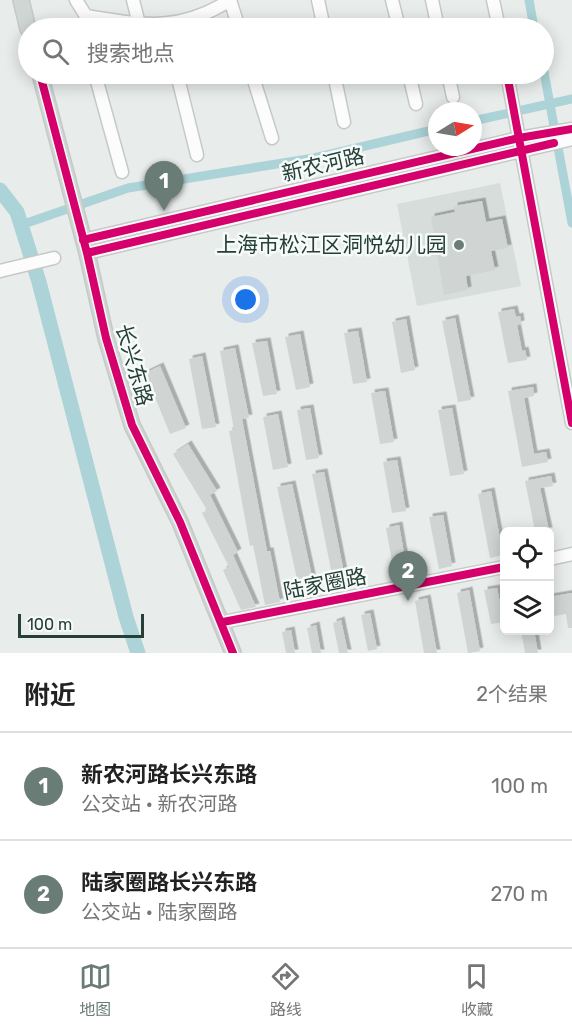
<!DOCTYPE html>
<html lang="zh">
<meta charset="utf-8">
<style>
body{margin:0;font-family:Rubik,"Noto Sans SC",sans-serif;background:#f2f2f2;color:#222}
.controls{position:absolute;right:18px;bottom:18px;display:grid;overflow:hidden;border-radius:9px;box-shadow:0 3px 15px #0003}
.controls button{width:54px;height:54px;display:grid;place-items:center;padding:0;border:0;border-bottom:2px solid #e0e0e0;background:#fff;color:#222;font:30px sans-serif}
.compass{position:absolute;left:428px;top:102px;width:54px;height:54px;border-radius:50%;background:#fff;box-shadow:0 3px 15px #0003;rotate:79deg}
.scale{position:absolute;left:18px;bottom:15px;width:126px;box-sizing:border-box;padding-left:6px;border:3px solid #263f37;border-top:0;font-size:16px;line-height:21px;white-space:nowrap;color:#263f37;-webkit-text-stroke:4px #f6faf8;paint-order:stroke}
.you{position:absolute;left:246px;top:300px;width:21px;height:21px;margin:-15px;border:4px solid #fff;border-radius:50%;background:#1a73e8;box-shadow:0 0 0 9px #1a73e833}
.badge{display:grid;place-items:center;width:39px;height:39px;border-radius:50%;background:#6a7c76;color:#fff;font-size:20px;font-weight:700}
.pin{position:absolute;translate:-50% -50px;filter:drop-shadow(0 2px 3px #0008)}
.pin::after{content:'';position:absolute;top:32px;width:21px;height:18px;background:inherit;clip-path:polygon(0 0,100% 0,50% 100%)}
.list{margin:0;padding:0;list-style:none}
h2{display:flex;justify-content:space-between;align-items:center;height:78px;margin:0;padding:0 24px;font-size:26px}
h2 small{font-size:20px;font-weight:400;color:#767676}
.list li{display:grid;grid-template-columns:39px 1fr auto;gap:18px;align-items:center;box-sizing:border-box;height:108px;padding:0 24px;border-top:2px solid #e0e0e0}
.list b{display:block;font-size:22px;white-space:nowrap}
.list p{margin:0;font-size:20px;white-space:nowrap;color:#767676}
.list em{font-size:20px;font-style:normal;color:#767676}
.icon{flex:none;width:33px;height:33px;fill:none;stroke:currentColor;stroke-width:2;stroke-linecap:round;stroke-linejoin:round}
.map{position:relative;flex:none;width:572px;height:653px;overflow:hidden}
.search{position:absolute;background:#fff;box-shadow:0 3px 15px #0003;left:18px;right:18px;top:18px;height:66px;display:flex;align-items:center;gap:15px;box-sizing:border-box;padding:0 21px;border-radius:33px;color:#767676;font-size:22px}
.sheet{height:294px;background:#fff}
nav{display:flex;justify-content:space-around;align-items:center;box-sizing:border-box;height:84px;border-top:2px solid #e0e0e0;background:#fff;font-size:16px;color:#767676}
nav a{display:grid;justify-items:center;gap:3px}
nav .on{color:#6a7c76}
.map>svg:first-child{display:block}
.built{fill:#d6ddda}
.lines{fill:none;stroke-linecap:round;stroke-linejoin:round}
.canal{stroke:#acd3d7;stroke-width:9}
.river{stroke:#acd3d7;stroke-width:15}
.building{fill:#d0d5d3;filter:url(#shadow)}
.minor-casing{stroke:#c5c9c7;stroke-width:15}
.major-casing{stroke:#c3cac8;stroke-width:18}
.minor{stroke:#fcfcfc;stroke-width:12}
.major{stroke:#d0d6d4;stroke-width:15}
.cycleway-casing{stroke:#f6faf8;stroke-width:11}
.cycleway{stroke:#d6006c;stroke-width:8}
.poi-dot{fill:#6a7c76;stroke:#f6faf8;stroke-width:2}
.labels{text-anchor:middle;stroke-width:5;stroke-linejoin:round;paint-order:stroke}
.street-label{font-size:21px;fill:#263f37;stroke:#f6faf8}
.poi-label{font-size:21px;fill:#263f37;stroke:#f6faf8;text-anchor:end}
</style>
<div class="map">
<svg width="572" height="653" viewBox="0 0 572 653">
<defs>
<filter id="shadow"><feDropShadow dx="3.5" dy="-3.5" stdDeviation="0" flood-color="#0004"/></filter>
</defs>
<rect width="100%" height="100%" fill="#e8ecea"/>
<!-- built -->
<path class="built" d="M500,183L521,286L417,306L397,204Z"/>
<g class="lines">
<!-- canal -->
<path class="canal" d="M529,0L534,28
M544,72L572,223
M473,121L572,99
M21,225L128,188L314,158L437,129"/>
<!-- river -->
<path class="river" d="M0,190L17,212L39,282L126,617L138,653"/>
</g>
<!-- building -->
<path class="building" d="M482,201L486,222L502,219L508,248L491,251L495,270L466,276L468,290L444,295L431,217L455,212L454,206Z
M514,309L516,317L520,316L521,324L517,325L522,351L525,350L527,360L508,363L498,312Z
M455,318L471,400L458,402L442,321Z
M406,319L415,370L401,373L392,322Z
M358,331L367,382L353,384L344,333Z
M300,334L310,387L296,390L285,337Z
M267,341L277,394L263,396L252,343Z
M235,348L249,418L242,419L267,551H270L280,602L265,605L253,545L250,546L229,431L234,430L220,351Z
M202,356L216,427L202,429L189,359Z
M160,366L186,428L170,434L145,373Z
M533,387L534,396L524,398L534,454L546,452L548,462L522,467L508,391Z
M385,391L394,442L380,444L371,393Z
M310,408L319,458L306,460L297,410Z
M452,408L464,474L450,476L438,410Z
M278,414L288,467L273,470L263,417Z
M188,444L217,491L210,495L238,552L233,555L256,607L241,610L223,570L229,567L202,513L207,510L173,454Z
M397,460L406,511L392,513L383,462Z
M324,472L347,588L335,590L312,474Z
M551,476L553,486L540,488L549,531H535L525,481Z
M292,484L316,595L301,598L277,487Z
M491,491L503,555L490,558L478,494Z
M443,515L452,566L439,569L429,517Z
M399,525L408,576L395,578L386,528Z
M497,588L504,622L491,624L484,590Z
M469,590L480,651L468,653L457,593Z
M572,593V628H568L566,614L549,617V597Z
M427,598L437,653H424L415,601Z
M370,613L377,649L368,651L361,615Z
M341,620L348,653H339L333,623Z
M316,625L321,653H312L307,628Z
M291,630L295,653H286L282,632Z
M521,630H534L538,653H525Z"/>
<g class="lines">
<defs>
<path id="minor" d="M76,0L86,16C142,25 179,33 230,0
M133,0L139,24
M230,0L239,28
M318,0L324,28
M392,0L399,28
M432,0L438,28
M493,0L499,28
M83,28L86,16
M95,74L122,172
M177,74L197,155
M252,74L272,138
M334,74L344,122
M409,74L416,104
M448,74L453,97
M507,74L572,423
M83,240L519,138L572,129
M87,253L572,139
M0,271L54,258
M550,559L572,554
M223,622L504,567"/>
<path id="major" d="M21,0L28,29
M40,74L87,253L106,338L132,425L180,522L233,653"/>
</defs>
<!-- minor casing -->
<use href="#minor" class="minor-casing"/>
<!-- major casing -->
<use href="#major" class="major-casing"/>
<!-- minor -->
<use href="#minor" class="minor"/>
<!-- major -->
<use href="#major" class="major"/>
<defs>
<path id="cycleway" d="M40,74L87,253L106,338L132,425L180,522L233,653
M507,74L572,423
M83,240L519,138L572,129
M87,253L554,143
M223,622L504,567"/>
</defs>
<!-- cycleway casing -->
<use href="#cycleway" class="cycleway-casing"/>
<!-- cycleway -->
<use href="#cycleway" class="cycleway"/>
</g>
<!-- markers -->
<circle class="poi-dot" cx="459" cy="245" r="6"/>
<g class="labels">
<!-- street labels -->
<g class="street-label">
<text transform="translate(323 165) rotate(-13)" y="7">新农河路</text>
<text transform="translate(134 365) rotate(74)" y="7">长兴东路</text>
<text transform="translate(325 584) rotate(-11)" y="7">陆家圈路</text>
</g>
<!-- poi labels -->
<g class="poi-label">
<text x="447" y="252">上海市松江区洞悦幼儿园</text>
</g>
</g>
</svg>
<div class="controls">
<button><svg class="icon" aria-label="locate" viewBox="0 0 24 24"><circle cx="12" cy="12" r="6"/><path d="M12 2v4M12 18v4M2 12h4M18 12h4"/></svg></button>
<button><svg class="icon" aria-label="layers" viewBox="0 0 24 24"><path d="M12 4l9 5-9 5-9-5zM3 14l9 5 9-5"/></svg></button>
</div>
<svg class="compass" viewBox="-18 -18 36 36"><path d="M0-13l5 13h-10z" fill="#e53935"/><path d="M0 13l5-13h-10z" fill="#767676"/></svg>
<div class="scale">100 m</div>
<div class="you"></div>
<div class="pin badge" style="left:164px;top:211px">1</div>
<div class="pin badge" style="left:408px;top:601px">2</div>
<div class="search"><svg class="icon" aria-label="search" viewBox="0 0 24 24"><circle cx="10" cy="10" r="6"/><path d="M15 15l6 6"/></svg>搜索地点</div>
</div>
<section class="sheet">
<h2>附近<small>2个结果</small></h2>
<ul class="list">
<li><span class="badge">1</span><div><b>新农河路长兴东路</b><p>公交站 · 新农河路</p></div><em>100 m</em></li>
<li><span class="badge">2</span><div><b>陆家圈路长兴东路</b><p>公交站 · 陆家圈路</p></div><em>270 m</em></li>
</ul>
</section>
<nav>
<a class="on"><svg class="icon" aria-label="map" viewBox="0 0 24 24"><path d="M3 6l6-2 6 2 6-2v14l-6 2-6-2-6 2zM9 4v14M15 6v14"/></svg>地图</a>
<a><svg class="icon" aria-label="directions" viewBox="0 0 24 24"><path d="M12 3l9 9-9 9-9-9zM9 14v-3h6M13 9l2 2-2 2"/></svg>路线</a>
<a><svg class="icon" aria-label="saved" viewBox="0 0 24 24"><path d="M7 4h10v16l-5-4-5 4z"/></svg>收藏</a>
</nav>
